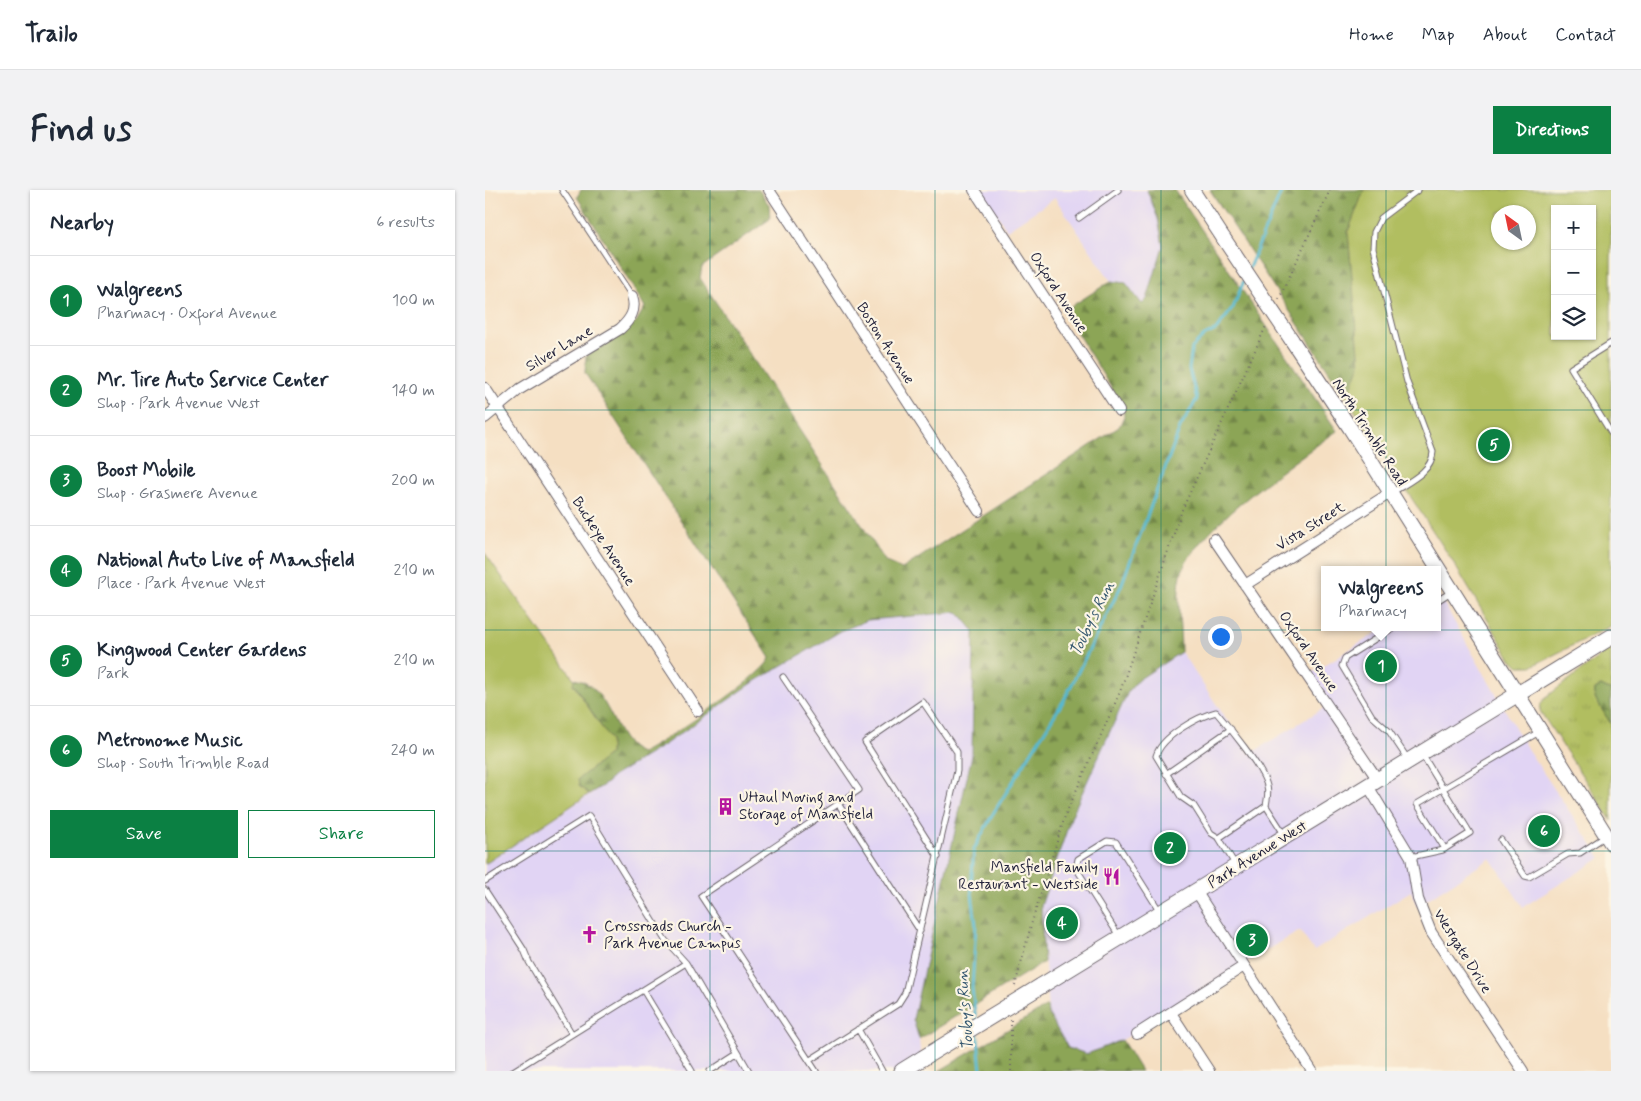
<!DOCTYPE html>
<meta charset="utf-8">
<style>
body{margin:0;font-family:Mynerve,sans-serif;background:#f2f2f3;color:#1f2937}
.controls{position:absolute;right:15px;top:15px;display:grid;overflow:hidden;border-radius:0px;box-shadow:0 1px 4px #0004}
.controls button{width:45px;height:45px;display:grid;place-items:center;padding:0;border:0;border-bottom:1px solid #e0e1e3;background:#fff;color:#1f2937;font:25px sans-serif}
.compass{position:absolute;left:1006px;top:15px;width:45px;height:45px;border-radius:50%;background:#fff;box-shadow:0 1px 4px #0004;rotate:327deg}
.you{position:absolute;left:735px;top:446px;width:18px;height:18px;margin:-12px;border:4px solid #fff;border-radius:50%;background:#1a73e8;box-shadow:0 0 0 8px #1a73e833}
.badge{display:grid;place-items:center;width:32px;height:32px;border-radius:50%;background:#0b8043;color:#fff;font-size:16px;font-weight:700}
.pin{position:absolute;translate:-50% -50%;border:2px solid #fff;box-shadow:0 1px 5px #0006}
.popup{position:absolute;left:836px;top:376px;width:120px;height:65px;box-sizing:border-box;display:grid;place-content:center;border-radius:0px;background:#fff;filter:drop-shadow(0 1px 4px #0005);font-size:16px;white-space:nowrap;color:#747a83}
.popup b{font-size:19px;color:#1f2937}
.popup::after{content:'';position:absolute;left:50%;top:100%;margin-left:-10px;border:10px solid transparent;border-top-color:#fff}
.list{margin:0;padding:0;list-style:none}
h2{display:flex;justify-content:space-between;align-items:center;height:65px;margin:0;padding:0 20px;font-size:21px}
h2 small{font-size:16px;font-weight:400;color:#747a83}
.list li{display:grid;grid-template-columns:32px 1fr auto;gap:15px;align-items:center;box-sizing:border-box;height:90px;padding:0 20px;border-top:1px solid #e0e1e3}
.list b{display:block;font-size:19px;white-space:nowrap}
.list p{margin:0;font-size:16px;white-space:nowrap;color:#747a83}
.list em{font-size:16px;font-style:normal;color:#747a83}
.actions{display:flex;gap:10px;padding:15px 20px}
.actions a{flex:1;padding:11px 0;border:1px solid #0b8043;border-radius:0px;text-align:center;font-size:18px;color:#0b8043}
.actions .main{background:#0b8043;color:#fff}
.icon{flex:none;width:28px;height:28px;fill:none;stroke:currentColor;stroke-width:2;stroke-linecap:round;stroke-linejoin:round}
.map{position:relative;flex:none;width:1126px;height:881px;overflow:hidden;border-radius:0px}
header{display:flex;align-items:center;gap:30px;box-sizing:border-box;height:70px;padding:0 25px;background:#fff;border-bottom:1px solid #e0e1e3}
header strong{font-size:24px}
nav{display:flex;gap:28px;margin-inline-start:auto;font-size:18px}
.intro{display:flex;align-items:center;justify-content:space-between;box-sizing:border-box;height:120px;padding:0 30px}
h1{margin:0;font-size:35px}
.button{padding:12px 22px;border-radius:0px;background:#0b8043;color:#fff;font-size:18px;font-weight:700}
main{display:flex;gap:30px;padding:0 30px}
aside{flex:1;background:#fff;border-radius:0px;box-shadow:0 1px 4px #0004}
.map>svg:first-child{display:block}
.built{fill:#e1d4f4}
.grass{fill:url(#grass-tufts);stroke:#6a704e}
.forest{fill:url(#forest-firs);stroke:#576448}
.garden{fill:#b1be60;stroke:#6a704e;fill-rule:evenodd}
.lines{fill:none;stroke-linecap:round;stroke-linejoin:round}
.stream{stroke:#54b9d2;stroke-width:3}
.lane-casing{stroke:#6c646a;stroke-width:7}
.street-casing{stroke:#6c646a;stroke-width:12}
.secondary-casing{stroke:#6c646a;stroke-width:16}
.primary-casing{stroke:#6c646a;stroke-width:17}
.path{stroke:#6c646a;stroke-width:2;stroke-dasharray:1 4;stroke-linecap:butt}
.lane{stroke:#fff;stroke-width:5}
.street{stroke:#fff;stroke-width:10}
.secondary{stroke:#fff;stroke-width:14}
.primary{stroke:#fff;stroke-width:15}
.secondary-bridge-casing{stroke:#6c646a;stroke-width:16;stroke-linecap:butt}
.primary-bridge-casing{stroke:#6c646a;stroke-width:17;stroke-linecap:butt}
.secondary-bridge{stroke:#fff;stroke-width:14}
.primary-bridge{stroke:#fff;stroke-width:15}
.grid{fill:none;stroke:#0f766e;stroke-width:1;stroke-opacity:0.55}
.labels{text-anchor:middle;stroke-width:4.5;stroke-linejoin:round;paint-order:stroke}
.street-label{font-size:15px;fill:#22223b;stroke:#fcf5e5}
.poi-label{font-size:15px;fill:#22223b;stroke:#fcf5e5;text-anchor:start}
.water-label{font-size:16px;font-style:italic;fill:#345770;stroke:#fcf5e5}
</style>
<header>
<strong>Trailo</strong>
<nav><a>Home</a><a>Map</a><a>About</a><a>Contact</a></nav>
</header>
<div class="intro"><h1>Find us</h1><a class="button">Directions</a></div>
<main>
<aside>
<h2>Nearby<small>6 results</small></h2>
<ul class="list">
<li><span class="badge">1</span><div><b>Walgreens</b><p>Pharmacy · Oxford Avenue</p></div><em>100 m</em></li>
<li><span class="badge">2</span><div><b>Mr. Tire Auto Service Center</b><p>Shop · Park Avenue West</p></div><em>140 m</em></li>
<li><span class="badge">3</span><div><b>Boost Mobile</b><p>Shop · Grasmere Avenue</p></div><em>200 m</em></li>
<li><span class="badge">4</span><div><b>National Auto Live of Mansfield</b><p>Place · Park Avenue West</p></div><em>210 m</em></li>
<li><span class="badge">5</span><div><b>Kingwood Center Gardens</b><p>Park</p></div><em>210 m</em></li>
<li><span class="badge">6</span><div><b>Metronome Music</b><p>Shop · South Trimble Road</p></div><em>240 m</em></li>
</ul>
<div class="actions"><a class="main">Save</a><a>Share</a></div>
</aside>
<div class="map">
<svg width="1126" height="881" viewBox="0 0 1126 881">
<defs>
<pattern id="grass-tufts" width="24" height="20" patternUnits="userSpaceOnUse" patternTransform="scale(1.25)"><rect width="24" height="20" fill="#b1be60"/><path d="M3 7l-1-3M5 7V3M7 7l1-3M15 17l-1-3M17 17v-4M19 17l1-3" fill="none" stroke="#98a354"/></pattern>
<pattern id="forest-firs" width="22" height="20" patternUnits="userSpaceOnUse" patternTransform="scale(1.25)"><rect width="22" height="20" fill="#8ca556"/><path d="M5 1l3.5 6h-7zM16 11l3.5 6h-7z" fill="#728648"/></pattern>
</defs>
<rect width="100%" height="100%" fill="#fcf5e5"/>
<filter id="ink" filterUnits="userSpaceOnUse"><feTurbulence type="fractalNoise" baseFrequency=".02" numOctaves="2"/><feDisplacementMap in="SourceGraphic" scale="10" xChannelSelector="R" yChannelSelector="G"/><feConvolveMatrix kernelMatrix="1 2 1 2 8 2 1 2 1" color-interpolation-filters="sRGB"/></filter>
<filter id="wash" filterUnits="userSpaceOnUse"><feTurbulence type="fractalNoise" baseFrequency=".0096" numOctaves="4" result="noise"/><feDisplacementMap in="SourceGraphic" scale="20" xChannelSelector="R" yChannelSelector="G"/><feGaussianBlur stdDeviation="1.12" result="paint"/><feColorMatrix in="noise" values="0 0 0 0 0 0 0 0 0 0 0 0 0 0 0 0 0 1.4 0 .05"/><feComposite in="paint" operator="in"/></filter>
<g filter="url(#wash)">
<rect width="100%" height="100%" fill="#f5dfc2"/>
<!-- built -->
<path class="built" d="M496,0H662L673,29L678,56L662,109L657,114L641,93L626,91L570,8L522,40Z
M954,405L1043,560L1116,668L1038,717L1006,668L932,716L926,701L829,761L815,741L764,770L637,850L602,864L583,858L563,823L556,716L587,625L643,502L653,490L696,462L765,564L842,516L822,486L901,437H952Z
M473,422L489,441L487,565L428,829L434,849L437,881H0V674L122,593L127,587L179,555L266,494L356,441L383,430Z"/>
<!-- grass -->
<path class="grass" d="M1126,458V501L1116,496L1110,499V508L1126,534V630L1055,521L1056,514L1060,508Z"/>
<!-- forest -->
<path class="forest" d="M96,0H274L284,15L285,29L217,77L215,88L401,372L417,379L634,237L639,226L638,217L584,130L582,119L626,91L641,93L657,114L662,109L678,56L673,29L662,0H690L852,241C813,269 707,341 696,385C691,403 696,441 696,462L653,490L643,502L587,625L556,716L559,772L434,849L428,829L487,565L489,441L473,422L383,430L356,441L266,494L179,555L127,587L122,593L104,604L94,596L93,589L125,564V550L88,493L89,489C127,495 127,554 156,563C177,553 279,486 285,468L100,183L101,166L151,132L160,117L92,7Z
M725,0H879L863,42L875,174L866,198L859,204Z
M1116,496L1126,501V534L1110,508V499Z
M562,816L563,823L583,858L602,864L637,850L656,881H454Z"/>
<!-- garden -->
<path class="garden" d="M879,0H1126V436L1047,476H1034L1026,469L968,372L859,204L866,198L875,174L863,42ZM1070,19H1107V146H1070ZM1014,22H1044V52H1014Z
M0,363L89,489L88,494L125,550V564L93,589L94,596L104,604L0,674Z"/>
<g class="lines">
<!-- stream -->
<path class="stream" d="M764,78L797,0
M491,831L487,798L491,735L486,696L489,659L509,622L579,510L636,396L695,238L712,209L704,179L707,158L719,146L731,140L748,118L760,88
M492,839L496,881"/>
</g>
</g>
<g filter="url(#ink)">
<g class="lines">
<defs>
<path id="lane" d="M77,0L147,106
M594,28L633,0
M1126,153L1086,178L1126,243
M908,302C923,292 947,282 948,262L922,192L888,58L889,42L896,28L933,0
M952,411L966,402
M909,437L860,468L857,476L887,526L904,541L922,568
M298,487L374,600L216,706L331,881
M681,584L746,539
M354,615L435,741
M734,648L781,616
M1016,650L1040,686L1044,687L1083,664L1095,663L1121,646
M960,659L932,614L1054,542
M926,667L958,660L985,643L937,564
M751,676L734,648L726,643L709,616L696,607L671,566C677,546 712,527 731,522C744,537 778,578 782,596C784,603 782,609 781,616L799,644
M0,691L104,626L180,750L201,773L264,881
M0,700L39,760L44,772L87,844
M634,746L591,678L593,669L622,651L631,652L674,720
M158,800L207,881
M373,839L397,881
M325,870L413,814L420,803L472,581V562L438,512L380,552L453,667
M28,881L201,773
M225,881L253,863"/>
<path id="street" d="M284,0L494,321
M489,0L634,221
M0,198L213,521
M0,228L35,199L135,139C145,130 152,120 147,106
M729,349L893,590
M760,395L905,303
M883,596L926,667L933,709L946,742L1038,881
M711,701L827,881
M686,823L724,881
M652,844L759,776"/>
<path id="secondary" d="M707,0L739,49
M806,149L865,238L1126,653"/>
<path id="primary" d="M556,796L1126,447
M417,881L438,868"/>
</defs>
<!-- lane casing -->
<use href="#lane" class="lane-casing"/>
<!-- street casing -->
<use href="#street" class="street-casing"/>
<!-- secondary casing -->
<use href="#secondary" class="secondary-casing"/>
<!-- primary casing -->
<use href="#primary" class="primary-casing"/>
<!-- path -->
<path class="path" d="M794,109L845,0
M530,796L546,735L580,626L635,502L697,320L782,134
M526,830V881"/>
<!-- lane -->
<use href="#lane" class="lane"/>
<!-- street -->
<use href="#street" class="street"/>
<!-- secondary -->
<use href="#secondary" class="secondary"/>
<!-- primary -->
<use href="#primary" class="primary"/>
<defs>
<path id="secondary-bridge" d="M739,49L806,149"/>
<path id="primary-bridge" d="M438,868L556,796"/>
</defs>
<!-- secondary-bridge casing -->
<use href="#secondary-bridge" class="secondary-bridge-casing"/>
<!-- primary-bridge casing -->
<use href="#primary-bridge" class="primary-bridge-casing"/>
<!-- secondary-bridge -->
<use href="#secondary-bridge" class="secondary-bridge"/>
<!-- primary-bridge -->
<use href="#primary-bridge" class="primary-bridge"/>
</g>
</g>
<!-- grid -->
<path class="grid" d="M225,0V881M450,0V881M676,0V881M901,0V881M0,220H1126M0,440H1126M0,661H1126"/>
<!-- icons -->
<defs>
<symbol id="building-bare" viewBox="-9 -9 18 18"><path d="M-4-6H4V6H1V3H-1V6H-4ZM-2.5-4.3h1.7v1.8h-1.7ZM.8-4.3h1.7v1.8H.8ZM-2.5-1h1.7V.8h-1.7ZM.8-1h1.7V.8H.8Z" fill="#b5179e" stroke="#fcf5e5" stroke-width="2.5" paint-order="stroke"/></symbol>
<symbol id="restaurant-bare" viewBox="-9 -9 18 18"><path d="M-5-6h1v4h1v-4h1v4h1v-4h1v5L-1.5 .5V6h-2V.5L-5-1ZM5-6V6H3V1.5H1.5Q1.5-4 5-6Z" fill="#b5179e" stroke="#fcf5e5" stroke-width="2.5" paint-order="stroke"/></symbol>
<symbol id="church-bare" viewBox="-9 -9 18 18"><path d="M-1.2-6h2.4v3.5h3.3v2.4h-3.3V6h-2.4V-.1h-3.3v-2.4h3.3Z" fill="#b5179e" stroke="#fcf5e5" stroke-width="2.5" paint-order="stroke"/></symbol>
</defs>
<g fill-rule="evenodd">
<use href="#building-bare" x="228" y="604" width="25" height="25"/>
<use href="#restaurant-bare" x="614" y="674" width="25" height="25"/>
<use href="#church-bare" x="92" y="732" width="25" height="25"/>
</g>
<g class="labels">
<!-- street labels -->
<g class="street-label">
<text transform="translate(574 102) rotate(57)" y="5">Oxford Avenue</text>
<text transform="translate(401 153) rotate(57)" y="5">Boston Avenue</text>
<text transform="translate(74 158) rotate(-31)" y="5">Silver Lane</text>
<text transform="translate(885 242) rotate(57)" y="5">North Trimble Road</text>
<text transform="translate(825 336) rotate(-32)" y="5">Vista Street</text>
<text transform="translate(119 351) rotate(57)" y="5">Buckeye Avenue</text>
<text transform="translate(824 461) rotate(56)" y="5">Oxford Avenue</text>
<text transform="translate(772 664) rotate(-32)" y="5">Park Avenue West</text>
<text transform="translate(978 761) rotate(58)" y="5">Westgate Drive</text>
</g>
<!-- poi labels -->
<g class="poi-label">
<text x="254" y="612">UHaul Moving and<tspan x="254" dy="17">Storage of Mansfield</tspan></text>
<text x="613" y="682" text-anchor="end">Mansfield Family<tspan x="613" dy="17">Restaurant - Westside</tspan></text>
<text x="119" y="741">Crossroads Church -<tspan x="119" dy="17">Park Avenue Campus</tspan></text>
</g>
<!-- water labels -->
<g class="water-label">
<text transform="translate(606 428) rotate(-64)" y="6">Touby's Run</text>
<text transform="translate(479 820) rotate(-94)" y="6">Touby's Run</text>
</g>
</g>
</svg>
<div class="controls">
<button>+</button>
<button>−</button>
<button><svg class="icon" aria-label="layers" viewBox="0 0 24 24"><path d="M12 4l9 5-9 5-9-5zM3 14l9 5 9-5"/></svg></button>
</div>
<svg class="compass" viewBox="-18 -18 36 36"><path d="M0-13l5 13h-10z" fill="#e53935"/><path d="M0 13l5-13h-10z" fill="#747a83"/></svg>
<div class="you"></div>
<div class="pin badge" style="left:896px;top:476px">1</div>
<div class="popup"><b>Walgreens</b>Pharmacy</div>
<div class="pin badge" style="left:685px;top:658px">2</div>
<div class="pin badge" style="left:767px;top:750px">3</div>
<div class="pin badge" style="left:577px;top:733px">4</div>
<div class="pin badge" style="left:1009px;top:255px">5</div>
<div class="pin badge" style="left:1059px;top:641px">6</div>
</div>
</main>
